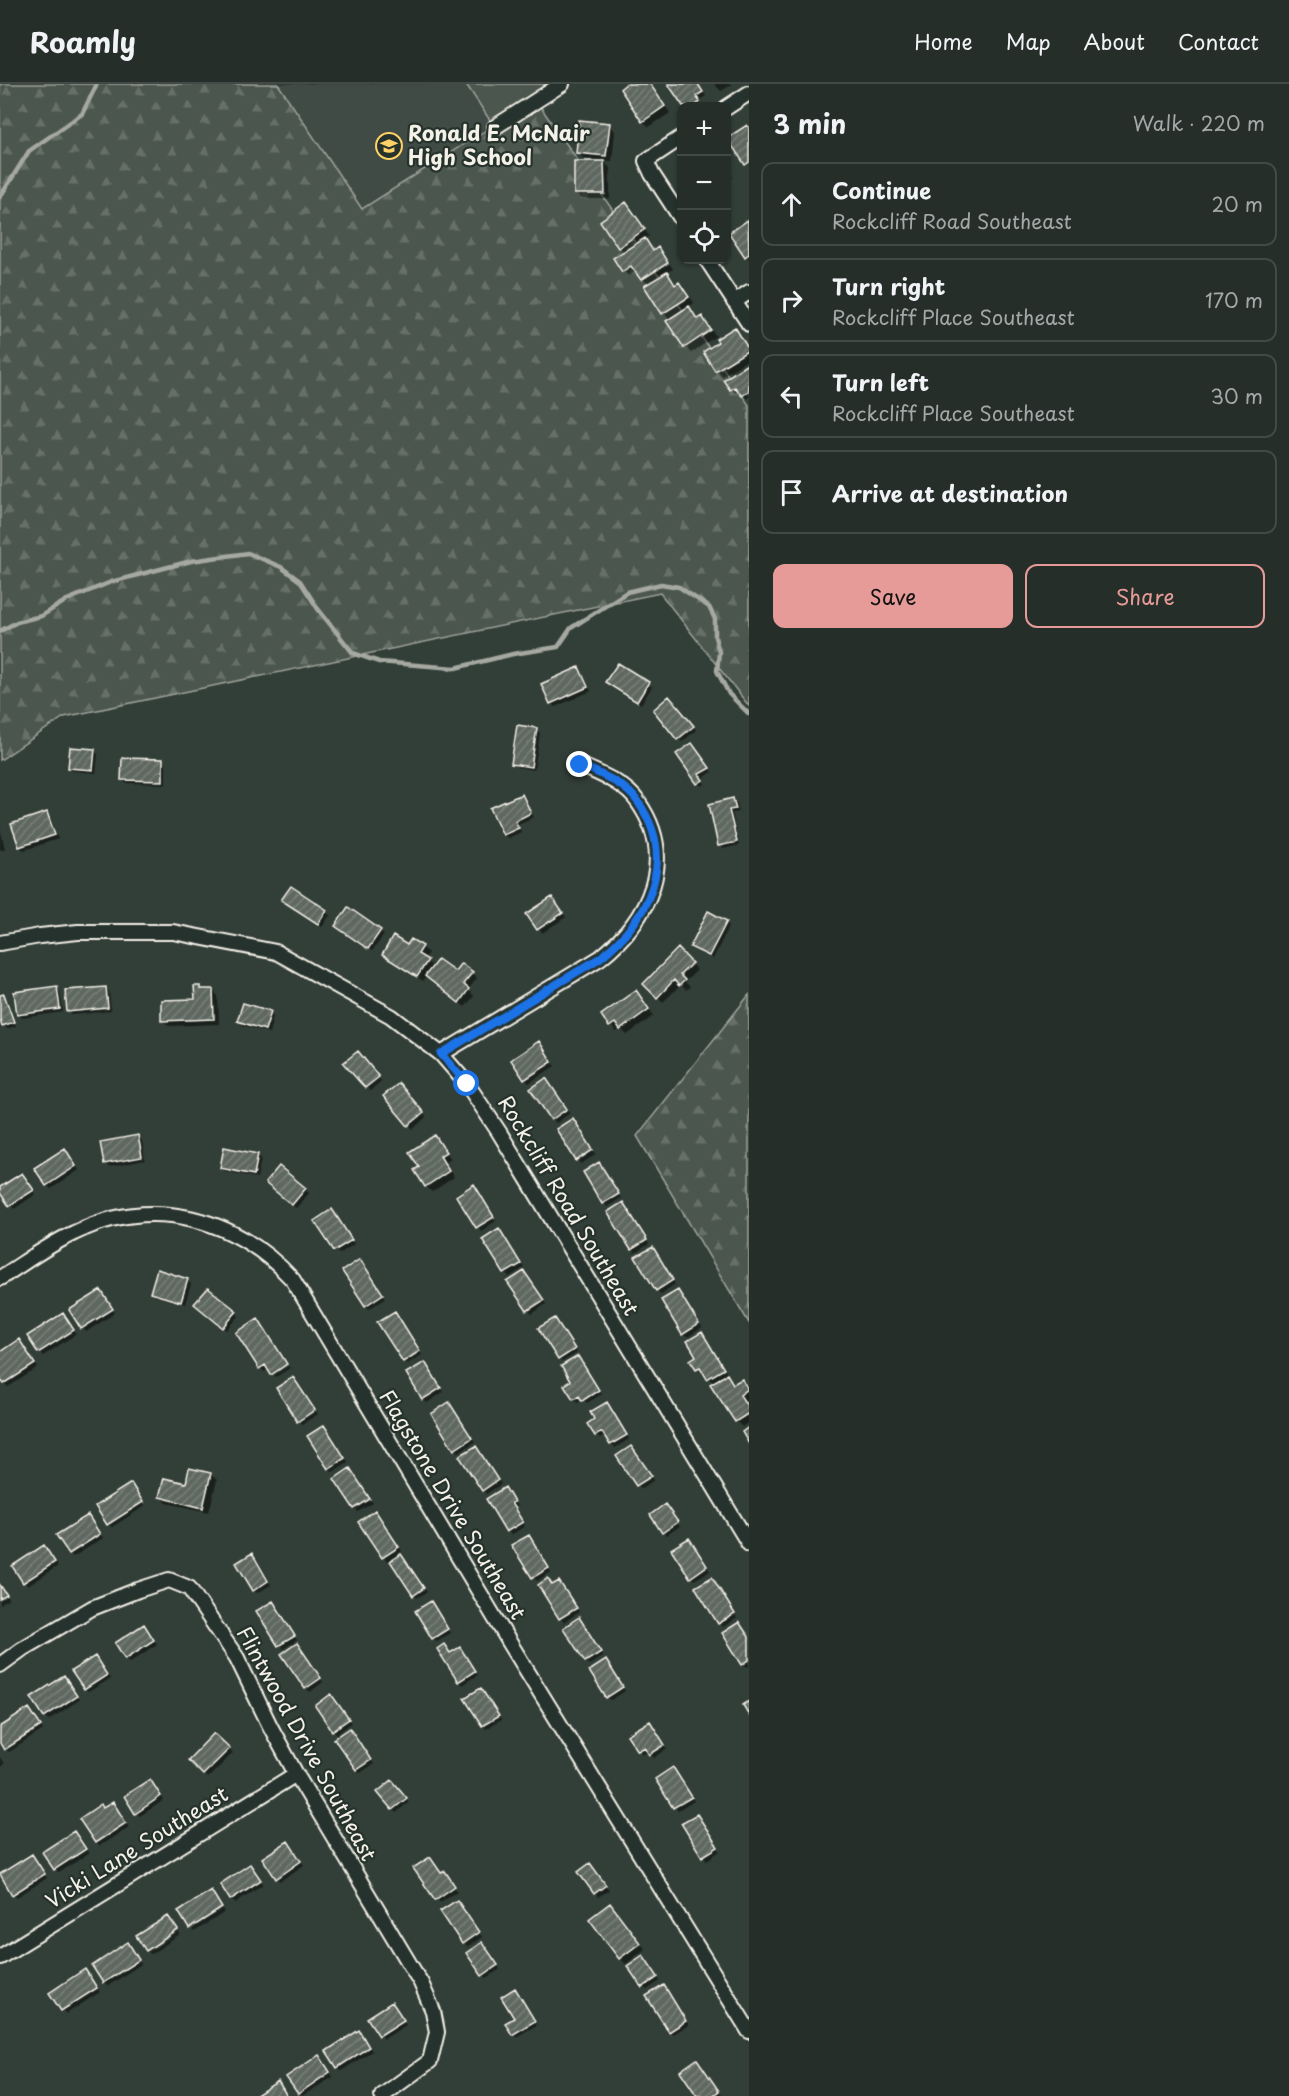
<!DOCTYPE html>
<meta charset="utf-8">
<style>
body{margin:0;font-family:"Playpen Sans",sans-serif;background:#323a36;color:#f1f3f6}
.controls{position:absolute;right:18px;top:18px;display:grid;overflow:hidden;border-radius:12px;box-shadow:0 2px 4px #0004}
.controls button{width:54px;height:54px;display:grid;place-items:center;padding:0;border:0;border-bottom:2px solid #424a47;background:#262e2a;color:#f1f3f6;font:30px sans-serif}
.stop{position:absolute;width:18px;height:18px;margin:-14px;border:4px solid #1a73e8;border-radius:50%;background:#fff}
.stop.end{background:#1a73e8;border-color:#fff;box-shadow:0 2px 6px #0008}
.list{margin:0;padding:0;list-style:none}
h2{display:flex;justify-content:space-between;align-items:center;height:78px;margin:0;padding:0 24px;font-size:26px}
h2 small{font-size:20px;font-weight:400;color:#a4a8a8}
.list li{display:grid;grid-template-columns:39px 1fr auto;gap:18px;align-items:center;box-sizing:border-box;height:84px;margin:0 12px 12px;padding:0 12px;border:2px solid #424a47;border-radius:12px}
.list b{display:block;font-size:22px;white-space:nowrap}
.list p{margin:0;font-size:20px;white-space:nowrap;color:#a4a8a8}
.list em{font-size:20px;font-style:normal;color:#a4a8a8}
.actions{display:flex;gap:12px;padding:18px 24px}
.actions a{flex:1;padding:14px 0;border:2px solid #e69b98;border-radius:12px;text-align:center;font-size:21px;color:#e69b98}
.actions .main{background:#e69b98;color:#111}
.icon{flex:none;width:33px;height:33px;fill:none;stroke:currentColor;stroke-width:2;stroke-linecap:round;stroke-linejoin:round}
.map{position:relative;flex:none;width:749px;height:2012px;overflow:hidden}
header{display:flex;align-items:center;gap:36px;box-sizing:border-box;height:84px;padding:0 30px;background:#262e2a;border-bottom:2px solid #424a47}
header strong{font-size:28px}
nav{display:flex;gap:33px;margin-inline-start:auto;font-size:21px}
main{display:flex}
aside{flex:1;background:#262e2a}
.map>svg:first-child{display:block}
.built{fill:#404b44}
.grass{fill:#4c564f;stroke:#a0a49c;stroke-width:1.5}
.forest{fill:url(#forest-firs);stroke:#a0a49c;stroke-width:1.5}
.shadow{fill:#0007}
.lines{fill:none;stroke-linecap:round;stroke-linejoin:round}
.stream{stroke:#a6a9a1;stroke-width:4.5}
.building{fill:url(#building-hatch);stroke:#f4f1e8;stroke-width:1.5}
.street-casing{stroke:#f4f1e8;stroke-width:18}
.street{stroke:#26332d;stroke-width:14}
.route{stroke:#1a73e8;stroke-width:8}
.labels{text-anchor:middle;stroke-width:4.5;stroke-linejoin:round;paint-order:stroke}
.poi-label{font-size:21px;font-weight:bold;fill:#f4f1e8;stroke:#26332d;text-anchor:start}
.street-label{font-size:21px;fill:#f4f1e8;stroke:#26332d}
</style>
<header>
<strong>Roamly</strong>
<nav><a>Home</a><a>Map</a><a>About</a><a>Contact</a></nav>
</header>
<main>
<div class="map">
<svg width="749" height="2012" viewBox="0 0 749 2012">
<defs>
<pattern id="forest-firs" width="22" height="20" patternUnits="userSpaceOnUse" patternTransform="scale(1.5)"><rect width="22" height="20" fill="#4c564f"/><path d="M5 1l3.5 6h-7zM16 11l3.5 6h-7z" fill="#666f68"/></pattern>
<pattern id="building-hatch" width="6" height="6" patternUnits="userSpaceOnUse" patternTransform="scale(1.5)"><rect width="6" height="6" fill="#5f6861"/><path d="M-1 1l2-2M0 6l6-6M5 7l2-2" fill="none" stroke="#777e78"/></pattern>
</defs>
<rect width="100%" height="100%" fill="#323e38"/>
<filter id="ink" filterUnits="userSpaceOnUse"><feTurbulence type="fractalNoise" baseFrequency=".0167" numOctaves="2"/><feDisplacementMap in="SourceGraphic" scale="12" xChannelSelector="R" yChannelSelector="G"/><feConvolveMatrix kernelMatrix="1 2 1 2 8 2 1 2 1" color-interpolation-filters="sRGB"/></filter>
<g filter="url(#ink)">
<!-- built -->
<path class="built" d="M278,0H554L362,125Z"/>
<!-- grass -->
<path class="grass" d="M466,0H547L491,38Z"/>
<!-- forest -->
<path class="forest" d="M0,0H278L362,125L535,15L749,321V622L660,509L64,633L0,676Z
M749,911V1239L637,1052Z"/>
<!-- shadow -->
<path class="shadow" d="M629,0H650L670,29L649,43L643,37Z
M670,0H698L706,12L698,17L702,22H685Z
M714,0H733L721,7Z
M609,41L615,47L612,77L583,74L577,68Z
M604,78L610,84V115H582L576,110Z
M726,85L733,94L726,98Z
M626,120L649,152L644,155L654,168L658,165L664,171L673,185L666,189L676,202L679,199L685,205L694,219L688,223L698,236L701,234L707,240L716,252L691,269L685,263L648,201L637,187L629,192L623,187L625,169L619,163Z
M748,138L749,139V175L746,172Z
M735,245L749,263V275L722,292L705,268L720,259Z
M749,280V313L746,315L739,306L735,309L725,296Z
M579,585L591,607L555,623L551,619Z
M648,599L652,603L641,620L611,602Z
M673,618L696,646L682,658L655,626Z
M536,645L540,649L534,686L516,683L512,679Z
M692,660L712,688L702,695L705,700L702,702L698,699Z
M94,666L98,670L96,689L73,687L69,684Z
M163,677L166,681V700L126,699L122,695Z
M522,711L534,733L518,740L521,748L508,754L504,751L492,725Z
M733,716L737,719L739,728L732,729L739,761L723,765L720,761L710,721Z
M47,730L50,733L58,755L24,766L20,763L13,741Z
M0,744L5,765L0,766Z
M291,804L330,831L322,843L287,819Z
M555,818L566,833L542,849L529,831Z
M348,825L384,851L372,867L340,845Z
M726,838L729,842L713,875L692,862Z
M408,863L422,864L428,869L424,875L433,883L455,889H472L477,894L468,906L474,912L465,923L427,892L423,897L389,876L383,871Z
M678,867L697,886L685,898L690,903L686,906L681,901L663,918L645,900Z
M200,903L203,906H212L218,912L219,940L169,942L163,936L196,916Z
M57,904L60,908L63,928L22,934L19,930Z
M106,904L109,908L111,927L72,931L69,927Z
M4,911L7,915L16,942L7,945L0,934V913Z
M641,914L654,932L627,951L621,945L616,948L603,931Z
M270,929L273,932L269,949L242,941L239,937Z
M542,963L555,982L529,999L525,995Z
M361,973L381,997L370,1007L346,979Z
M549,1000L570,1029L556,1039L532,1006Z
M403,1005L426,1033L413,1045L386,1012Z
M577,1040L596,1070L581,1080L577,1076Z
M138,1053L142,1057L145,1076L109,1083L106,1079Z
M435,1053L451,1075L444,1079L454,1093L432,1108L426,1102L421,1083Z
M68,1070L79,1086L51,1105L47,1101Z
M258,1071L261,1075L257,1094L225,1087L221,1084Z
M279,1084L309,1109L296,1124L270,1103Z
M602,1084L621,1114L607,1123L585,1089Z
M25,1094L36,1110L14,1125L0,1105Z
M477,1106L496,1137L481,1147L458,1112Z
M626,1124L649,1160L635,1169L632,1165Z
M335,1131L354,1160L339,1170L316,1137Z
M499,1146L524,1184L509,1193L484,1155Z
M656,1168L675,1200L661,1210L657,1206Z
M363,1180L385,1214L369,1225L366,1221Z
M527,1192L546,1220L532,1230L528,1226Z
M187,1196L191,1200L185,1220L155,1212L152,1208Z
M678,1208L702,1244L687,1253L683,1250Z
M104,1212L115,1229L86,1248L71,1227Z
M200,1224L236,1229L239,1232L227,1246Z
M398,1233L422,1271L407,1280L404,1277Z
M66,1235L76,1250L43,1272L39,1268Z
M558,1239L577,1269L562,1278L559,1275Z
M261,1240L286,1279L272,1289L269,1285L264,1288L261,1284L238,1249Z
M705,1253L727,1289L725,1290L734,1301L742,1296L749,1305V1314L744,1317L749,1324V1338L742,1343L736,1337L714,1300L703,1286L701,1288L697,1284L698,1272Z
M23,1261L38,1284L8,1303L0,1292V1270Z
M578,1274L602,1310L587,1319L583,1315L577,1318L574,1314Z
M425,1279L443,1308L427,1319L423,1315Z
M288,1282L290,1284L276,1293L274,1291Z
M293,1294L318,1330L302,1340L299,1337Z
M452,1323L475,1358L459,1368L455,1365Z
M610,1324L629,1355L615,1364L606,1351L600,1355L596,1351Z
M324,1343L348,1378L333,1388L329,1384Z
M476,1363L501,1400L486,1410L483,1406Z
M634,1368L654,1396L641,1405L618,1373Z
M190,1386L211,1391L217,1396L209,1428L167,1419L161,1413L187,1401Z
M350,1386L373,1419L358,1428L355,1424Z
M505,1405L517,1422L514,1423L525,1442L511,1451L488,1416Z
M143,1419L145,1422L112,1443L109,1441Z
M665,1422L680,1442L667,1451L663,1448Z
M378,1432L402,1467L387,1477L360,1438Z
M101,1451L103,1454L73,1473L71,1470Z
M532,1456L551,1488L537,1497L533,1493Z
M692,1460L710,1487L694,1496L691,1493Z
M44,1463L58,1482L28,1502L24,1498Z
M252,1471L271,1501L257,1509L254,1506Z
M404,1475L427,1508L417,1514L414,1511Z
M712,1495L737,1534L723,1543L719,1539Z
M548,1496L553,1502L559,1499L563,1502L579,1528L564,1538L560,1534L540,1501Z
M7,1512L9,1515L0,1521V1517Z
M273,1519L297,1556L283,1565L259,1527Z
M431,1519L450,1549L437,1557L433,1554Z
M582,1539L603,1572L589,1581L586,1577Z
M739,1540L749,1553V1582L747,1583L743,1580Z
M147,1546L157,1560L130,1578L126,1574Z
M300,1564L323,1598L310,1608L306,1604Z
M463,1569L477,1591L462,1601L459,1597L451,1571Z
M98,1577L110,1595L88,1608L85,1605Z
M609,1582L625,1607L611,1616L607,1613Z
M67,1598L79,1616L49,1636L34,1614Z
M481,1605L501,1636L486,1645L466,1615Z
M335,1616L351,1639L337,1650L333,1646Z
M653,1642L667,1665L654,1674L648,1667L643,1670L630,1651Z
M41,1643L43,1646L9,1668L7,1666Z
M354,1650L374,1680L360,1689L357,1686Z
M214,1651L233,1669L208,1694L190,1676Z
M0,1673L4,1680L0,1683Z
M673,1685L694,1717L678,1727L657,1696Z
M150,1697L164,1716L140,1732L136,1729Z
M395,1701L409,1718L396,1729L393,1725Z
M113,1720L129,1743L99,1762L96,1758L104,1725Z
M697,1731L720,1767L707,1776L703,1772Z
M78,1753L89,1769L59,1789L55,1785Z
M291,1762L304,1781L280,1797L277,1794Z
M35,1775L47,1794L17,1813L13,1810Z
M594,1784L609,1806L598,1813L595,1809Z
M254,1786L263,1800L235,1819L231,1815Z
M445,1790L457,1807L440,1818L436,1815L442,1791Z
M460,1821L482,1853L467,1863L442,1828Z
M223,1825L225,1828L194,1848L192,1845Z
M616,1827L645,1865L626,1880L620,1874Z
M179,1848L180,1851L151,1870L148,1868Z
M131,1864L141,1880L108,1902L104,1898Z
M485,1864L500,1885L487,1894L484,1891Z
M646,1877L660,1897L647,1906L643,1903Z
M85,1887L100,1908L66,1930L51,1909Z
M664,1903L689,1941L673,1950L670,1947Z
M515,1906L537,1941L516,1953L513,1950L516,1934Z
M395,1923L406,1941L384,1955L369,1934Z
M362,1951L372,1967L341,1987L338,1983Z
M323,1977L333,1993L302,2012L299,2009Z
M697,1977L701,1980L722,2011L699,2012Z"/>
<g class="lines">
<!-- stream -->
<path class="stream" d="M0,113L29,67L82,30L97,0
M0,547L17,538L41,532L67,516L111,498L191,477L248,469L281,483L300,497L318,525L353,569L379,578L455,584L513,570L558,563L571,544L627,508L661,500L679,503L709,523L715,535V553L719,568L717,587L729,610L749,630"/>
</g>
<!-- building -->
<path class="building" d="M626,0H650L665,22L642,38L620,5Z
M668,0H698L703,8L696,12L700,18L694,22H683Z
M579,36L610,39L606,72L576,69Z
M747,41L749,44V78L745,81L727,54Z
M574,77H604L605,110H574Z
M626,118L645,145L618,164L600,137Z
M748,136L749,170L745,173L729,149Z
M645,154L653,167L658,163L668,179L641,196L631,182L622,188L613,174Z
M667,188L675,201L679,198L689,213L662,230L644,202Z
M689,222L697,235L702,232L711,246L684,264L666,237Z
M735,243L749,266L715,287L703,268L718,258L716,255Z
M749,279V307L742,312L735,303L730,306L723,296Z
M618,579L649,598L637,618L605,598Z
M579,583L588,603L550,620L541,600Z
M669,612L694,642L677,656L653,626Z
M517,641L537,644L531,683L511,680Z
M692,659L710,684L699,690L703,696L697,700L676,670Z
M70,663L95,665L93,686L68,684Z
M122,674L163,675V697L121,696Z
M522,710L531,729L515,737L519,744L503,751L490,724Z
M733,714L736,725L729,726L737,758L718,762L709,720Z
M47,728L55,751L19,763L11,740Z
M291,802L327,826L318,840L281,816Z
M552,813L563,829L537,846L526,830Z
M348,823L381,846L368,865L335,842Z
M708,827L727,837L709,872L690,863Z
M393,852L407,861L411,855L423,862L418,870L428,876L417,893L382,871Z
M678,864L692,879L680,891L685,896L679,902L674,896L657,914L643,900Z
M438,875L455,887L461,879L473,888L463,900L469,905L459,919L425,892Z
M57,902L60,925L17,931L14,908Z
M194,902H200V905H213L214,935L161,937V916L195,915Z
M106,903L108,924L67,928L65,906Z
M636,906L649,925L620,946L615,939L609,943L601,931Z
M4,910L14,938L2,942L0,935V911Z
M243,919L271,927L265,946L237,937Z
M539,957L552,978L524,996L511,976Z
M358,967L379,993L365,1004L343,979Z
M546,994L567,1025L551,1036L530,1005Z
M399,999L424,1029L408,1042L383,1012Z
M573,1034L593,1066L576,1077L556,1045Z
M138,1051L142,1073L104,1080L100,1058Z
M435,1051L446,1068L440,1072L449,1087L425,1103L414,1086L419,1083L409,1068Z
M224,1063L258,1070L254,1091L220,1084Z
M65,1064L76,1082L46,1102L34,1084Z
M599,1078L619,1110L602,1120L583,1088Z
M279,1082L306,1104L292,1121L265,1099Z
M22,1089L34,1106L9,1122L0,1109V1103Z
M474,1100L494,1133L476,1144L456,1112Z
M623,1118L647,1156L631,1166L607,1128Z
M332,1125L352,1156L334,1167L314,1137Z
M499,1144L521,1180L504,1190L482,1155Z
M653,1163L673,1196L656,1207L635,1173Z
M360,1175L383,1210L365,1222L342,1187Z
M157,1185L188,1195L181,1218L150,1209Z
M524,1187L544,1216L527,1227L507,1198Z
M208,1204L237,1227L223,1244L194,1220Z
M101,1206L113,1225L81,1245L69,1226Z
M678,1206L699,1240L682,1251L661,1216Z
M395,1227L420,1267L403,1278L377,1238Z
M63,1229L74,1246L38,1269L27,1252Z
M258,1234L287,1280L271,1291L265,1281L259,1285L236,1249Z
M555,1234L575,1265L558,1276L538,1244Z
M702,1248L724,1285L707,1295L700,1283L696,1285L690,1276L696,1272L687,1257Z
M19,1255L35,1280L4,1300L0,1295V1268Z
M578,1272L599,1306L582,1317L579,1312L573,1315L564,1301L570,1297L561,1282Z
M425,1278L441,1304L422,1316L406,1289Z
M727,1290L733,1300L742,1295L748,1305L740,1311L749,1325V1329L735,1338L710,1300Z
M293,1293L315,1326L297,1338L276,1304Z
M449,1318L472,1354L454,1366L431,1330Z
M607,1318L627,1351L610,1361L602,1348L595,1352L587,1340L594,1335L590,1328Z
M324,1341L345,1374L328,1385L307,1352Z
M749,1343V1360L742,1348Z
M476,1362L498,1396L482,1407L459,1372Z
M631,1362L652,1392L636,1402L616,1372Z
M189,1384L211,1389L203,1424L159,1413L164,1394L186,1399Z
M350,1384L370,1415L354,1425L334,1395Z
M131,1399L143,1418L107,1441L95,1422Z
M505,1403L514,1418L511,1419L523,1438L506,1448L486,1415Z
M665,1420L678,1438L662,1449L650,1431Z
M375,1426L399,1463L382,1474L358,1438Z
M88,1431L100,1450L69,1470L56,1451Z
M529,1451L549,1484L532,1494L511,1461Z
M689,1454L707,1482L690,1494L671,1465Z
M44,1461L55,1478L23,1499L12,1482Z
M252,1469L268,1497L253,1507L236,1479Z
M401,1470L424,1504L413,1512L390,1477Z
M712,1493L735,1530L718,1540L695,1503Z
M548,1494L552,1501L559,1497L577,1524L559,1535L538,1501Z
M0,1501L7,1511L0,1515Z
M273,1517L295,1552L278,1562L256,1527Z
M431,1517L448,1545L432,1555L415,1527Z
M579,1533L601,1568L585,1578L563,1544Z
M739,1538L749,1553V1576L742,1581L722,1549Z
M144,1540L154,1556L125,1575L115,1559Z
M297,1559L321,1594L305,1605L281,1570Z
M444,1560L450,1569L460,1563L475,1587L458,1598L437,1565Z
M95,1572L107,1591L84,1606L71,1587Z
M606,1576L623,1603L606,1614L589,1587Z
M64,1592L77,1612L44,1633L31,1613Z
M481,1604L499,1632L482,1642L464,1614Z
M331,1610L349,1635L332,1647L315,1622Z
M749,1617V1631L743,1621Z
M29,1624L41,1642L4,1666L0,1659V1643Z
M650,1637L665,1661L649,1671L645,1663L638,1667L627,1651Z
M350,1644L371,1676L356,1686L334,1655Z
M214,1649L230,1664L203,1691L188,1676Z
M673,1683L692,1713L673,1724L655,1695Z
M150,1695L161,1712L135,1730L124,1712Z
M392,1696L407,1714L392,1726L377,1708Z
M113,1718L126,1739L95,1759L79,1735L101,1720L103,1724Z
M697,1730L718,1763L702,1773L681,1739Z
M74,1747L86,1765L54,1786L42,1768Z
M288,1757L301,1777L276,1795L262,1774Z
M32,1770L45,1790L12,1811L0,1790Z
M430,1773L441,1789L445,1787L455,1802L435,1816L413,1784Z
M590,1779L606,1801L594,1810L578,1788Z
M250,1780L261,1796L230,1816L220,1800Z
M211,1806L222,1824L189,1845L178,1827Z
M457,1816L479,1848L462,1860L440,1827Z
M610,1819L640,1859L619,1875L589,1835Z
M168,1832L178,1846L146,1867L136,1852Z
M128,1858L139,1876L103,1899L92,1882Z
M482,1858L498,1881L482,1892L466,1869Z
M643,1871L658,1893L642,1904L627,1882Z
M85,1885L97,1904L61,1927L49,1909Z
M664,1901L686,1937L669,1948L646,1912Z
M515,1904L535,1937L512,1951L505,1939L514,1934L501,1913Z
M392,1918L404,1936L379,1952L367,1934Z
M359,1946L369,1963L337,1984L326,1967Z
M319,1971L330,1988L298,2010L286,1993Z
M697,1975L719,2007L712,2012H697L680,1987Z
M278,1997L287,2012H255Z"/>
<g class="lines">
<defs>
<path id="street" d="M726,24L749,9
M495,43L562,0
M682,53L646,77L652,90L682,136
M707,176L749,240
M734,218L749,208
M0,859L40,852L78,848H173L276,868L391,932L441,970L467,1000L499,1048L749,1460
M441,970L600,874C649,835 678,775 638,718C625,699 600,690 580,681
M0,1194C24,1179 48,1161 74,1149C153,1110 236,1134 293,1196L508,1556L749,1947
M0,1581L22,1565L92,1524L138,1506L169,1496L189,1504L237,1574L270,1642L296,1690L421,1899L433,1927L437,1948L430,1977L382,2012
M0,1873L296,1690"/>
</defs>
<!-- street casing -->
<use href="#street" class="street-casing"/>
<!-- street -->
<use href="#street" class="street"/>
</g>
</g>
<g class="lines" filter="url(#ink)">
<!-- route -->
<path class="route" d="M467,1000L441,970L600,874C649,835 678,775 638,718C625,699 600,690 580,681"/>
</g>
<!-- icons -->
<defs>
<symbol id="school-ring" viewBox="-11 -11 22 22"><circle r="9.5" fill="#26332d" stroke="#ffd166" stroke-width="1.5"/><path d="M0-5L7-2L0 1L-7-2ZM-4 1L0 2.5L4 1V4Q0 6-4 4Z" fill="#ffd166"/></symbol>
</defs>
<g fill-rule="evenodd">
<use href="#school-ring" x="374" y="47" width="30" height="30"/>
</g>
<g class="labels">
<!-- poi labels -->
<g class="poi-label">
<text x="408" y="57">Ronald E. McNair<tspan x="408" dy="24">High School</tspan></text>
</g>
<!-- street labels -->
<g class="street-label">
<text transform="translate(568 1122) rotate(59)" y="7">Rockcliff Road Southeast</text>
<text transform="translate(452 1421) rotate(59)" y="7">Flagstone Drive Southeast</text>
<text transform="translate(306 1660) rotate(61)" y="7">Flintwood Drive Southeast</text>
<text transform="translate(137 1764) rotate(-32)" y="7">Vicki Lane Southeast</text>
</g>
</g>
</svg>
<div class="controls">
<button>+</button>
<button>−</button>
<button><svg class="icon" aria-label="locate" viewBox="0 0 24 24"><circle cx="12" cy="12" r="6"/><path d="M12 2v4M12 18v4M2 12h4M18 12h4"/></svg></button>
</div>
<div class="stop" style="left:467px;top:1000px"></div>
<div class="stop end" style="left:580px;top:681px"></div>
</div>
<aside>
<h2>3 min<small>Walk · 220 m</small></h2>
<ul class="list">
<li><svg class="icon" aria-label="ahead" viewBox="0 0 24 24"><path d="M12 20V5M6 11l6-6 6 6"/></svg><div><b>Continue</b><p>Rockcliff Road Southeast</p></div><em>20 m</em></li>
<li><svg class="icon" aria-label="right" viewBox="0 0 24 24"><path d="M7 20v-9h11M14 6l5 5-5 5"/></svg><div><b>Turn right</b><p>Rockcliff Place Southeast</p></div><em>170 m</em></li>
<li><svg class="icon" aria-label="left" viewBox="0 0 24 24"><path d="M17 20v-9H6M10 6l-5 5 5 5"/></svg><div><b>Turn left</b><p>Rockcliff Place Southeast</p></div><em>30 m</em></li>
<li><svg class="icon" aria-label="arrive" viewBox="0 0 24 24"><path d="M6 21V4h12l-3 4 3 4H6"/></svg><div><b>Arrive at destination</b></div></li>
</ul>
<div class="actions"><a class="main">Save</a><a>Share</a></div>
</aside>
</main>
